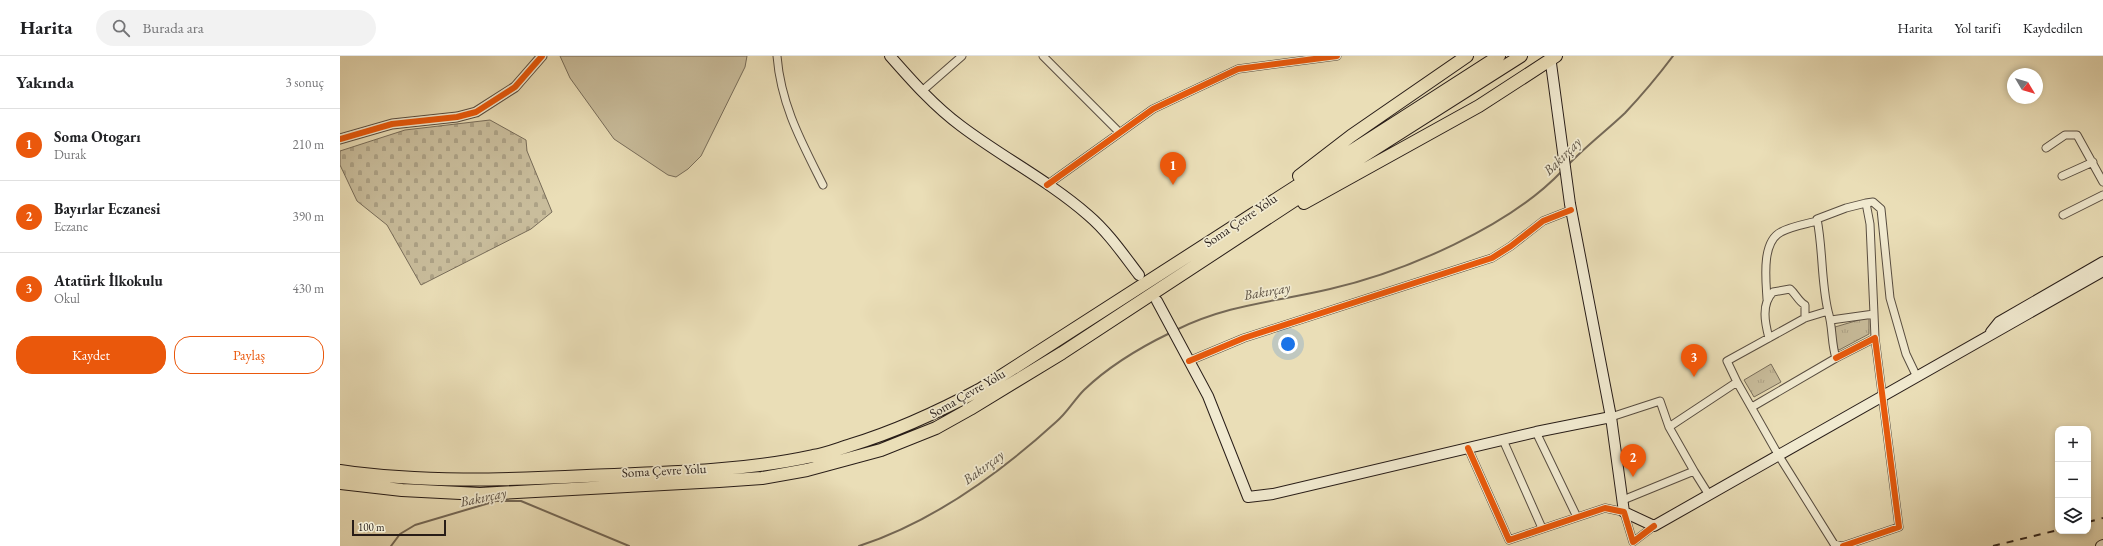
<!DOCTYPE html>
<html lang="tr">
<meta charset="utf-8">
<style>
body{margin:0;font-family:"EB Garamond",serif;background:#f2f2f2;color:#202124}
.controls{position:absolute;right:12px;bottom:12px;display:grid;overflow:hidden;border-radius:8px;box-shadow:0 2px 6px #0003}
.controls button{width:36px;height:36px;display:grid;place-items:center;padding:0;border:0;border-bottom:1px solid #e0e0e0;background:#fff;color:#202124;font:20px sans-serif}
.compass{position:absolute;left:1667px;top:12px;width:36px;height:36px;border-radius:50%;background:#fff;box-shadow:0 2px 6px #0003;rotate:128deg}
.scale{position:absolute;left:12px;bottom:10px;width:94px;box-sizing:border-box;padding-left:4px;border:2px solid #281d18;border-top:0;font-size:11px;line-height:14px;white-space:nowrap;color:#281d18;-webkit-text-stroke:3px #f1ead0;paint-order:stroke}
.you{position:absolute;left:948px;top:288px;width:14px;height:14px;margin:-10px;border:3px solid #fff;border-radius:50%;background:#1a73e8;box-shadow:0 0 0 6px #1a73e833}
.badge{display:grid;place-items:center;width:26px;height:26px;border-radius:50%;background:#ea580c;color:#fff;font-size:13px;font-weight:700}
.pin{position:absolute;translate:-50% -33px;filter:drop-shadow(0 1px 2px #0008)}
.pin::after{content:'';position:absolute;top:21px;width:14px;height:12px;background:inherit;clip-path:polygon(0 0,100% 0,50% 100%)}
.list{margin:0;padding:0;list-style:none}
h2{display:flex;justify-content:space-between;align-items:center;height:52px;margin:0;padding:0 16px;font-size:17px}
h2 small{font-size:13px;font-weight:400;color:#757577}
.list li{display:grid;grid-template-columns:26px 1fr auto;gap:12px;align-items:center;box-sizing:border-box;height:72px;padding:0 16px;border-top:1px solid #e0e0e0}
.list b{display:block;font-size:15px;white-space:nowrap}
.list p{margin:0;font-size:13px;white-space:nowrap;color:#757577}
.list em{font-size:13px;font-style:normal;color:#757577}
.actions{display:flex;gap:8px;padding:12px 16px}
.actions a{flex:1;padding:9px 0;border:1px solid #ea580c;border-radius:16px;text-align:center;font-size:14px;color:#ea580c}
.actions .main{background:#ea580c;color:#fff}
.icon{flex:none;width:22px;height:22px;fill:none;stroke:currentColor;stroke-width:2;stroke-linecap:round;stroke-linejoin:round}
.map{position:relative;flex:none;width:1763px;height:490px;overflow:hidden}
header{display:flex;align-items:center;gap:24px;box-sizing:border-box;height:56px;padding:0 20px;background:#fff;border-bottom:1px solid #e0e0e0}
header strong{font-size:19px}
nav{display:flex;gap:22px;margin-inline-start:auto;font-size:14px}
.search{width:280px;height:36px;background:#f2f2f2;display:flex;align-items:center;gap:10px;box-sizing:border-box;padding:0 14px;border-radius:22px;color:#757577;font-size:15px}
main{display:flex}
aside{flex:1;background:#fff}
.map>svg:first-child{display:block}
.grass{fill:url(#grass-tufts);stroke:#786d5a}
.cemetery{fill:url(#cemetery-stones);stroke:#786d5a}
.pitch{fill:#c9bd9c;stroke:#786d5a}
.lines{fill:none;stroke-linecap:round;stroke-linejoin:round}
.stream{stroke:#756957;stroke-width:2}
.minor-casing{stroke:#584d40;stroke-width:9}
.tertiary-casing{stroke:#584d40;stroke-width:11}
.secondary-casing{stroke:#281d18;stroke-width:12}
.trunk-casing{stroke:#281d18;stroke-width:14}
.minor{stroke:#f1ead0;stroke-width:7}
.tertiary{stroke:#f1ead0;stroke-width:9}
.secondary{stroke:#f1ead0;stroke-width:10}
.trunk{stroke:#eadeb7;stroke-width:12}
.rail{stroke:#281d18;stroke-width:2;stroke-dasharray:7 7;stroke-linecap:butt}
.cycleway-casing{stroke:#f1ead0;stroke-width:8}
.cycleway{stroke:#e8590c;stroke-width:6}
.labels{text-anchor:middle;stroke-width:3.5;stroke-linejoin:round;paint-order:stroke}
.street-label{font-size:13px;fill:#281d18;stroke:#f1ead0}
.water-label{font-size:14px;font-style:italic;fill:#5b5042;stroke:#f1ead0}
</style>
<header>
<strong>Harita</strong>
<div class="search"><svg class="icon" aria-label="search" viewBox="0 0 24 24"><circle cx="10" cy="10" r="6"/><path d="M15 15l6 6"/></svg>Burada ara</div>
<nav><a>Harita</a><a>Yol tarifi</a><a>Kaydedilen</a></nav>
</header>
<main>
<aside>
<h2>Yakında<small>3 sonuç</small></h2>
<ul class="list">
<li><span class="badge">1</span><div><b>Soma Otogarı</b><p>Durak</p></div><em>210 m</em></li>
<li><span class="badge">2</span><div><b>Bayırlar Eczanesi</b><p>Eczane</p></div><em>390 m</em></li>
<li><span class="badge">3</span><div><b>Atatürk İlkokulu</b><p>Okul</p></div><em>430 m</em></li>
</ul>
<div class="actions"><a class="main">Kaydet</a><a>Paylaş</a></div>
</aside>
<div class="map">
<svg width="1763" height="490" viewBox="0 0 1763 490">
<defs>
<pattern id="grass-tufts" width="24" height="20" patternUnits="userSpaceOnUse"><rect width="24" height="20" fill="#c9bd9c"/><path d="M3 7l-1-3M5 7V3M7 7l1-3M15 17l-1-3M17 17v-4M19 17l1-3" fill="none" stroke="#ada286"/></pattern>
<pattern id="cemetery-stones" width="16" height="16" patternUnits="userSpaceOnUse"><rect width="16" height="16" fill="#c9bd9c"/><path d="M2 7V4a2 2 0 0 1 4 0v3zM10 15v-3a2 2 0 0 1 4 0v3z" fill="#ada286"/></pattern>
</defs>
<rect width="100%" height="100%" fill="#eadeb7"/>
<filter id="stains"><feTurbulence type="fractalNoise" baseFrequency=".005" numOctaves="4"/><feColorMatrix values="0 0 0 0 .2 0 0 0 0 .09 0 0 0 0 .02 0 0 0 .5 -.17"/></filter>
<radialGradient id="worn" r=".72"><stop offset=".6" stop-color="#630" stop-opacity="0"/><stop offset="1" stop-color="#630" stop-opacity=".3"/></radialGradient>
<!-- grass -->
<path class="grass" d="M1529,261V278L1499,294L1495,292V271Z
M1431,308L1441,326L1414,341L1404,324Z"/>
<!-- cemetery -->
<path class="cemetery" d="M150,64L186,84L187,95L212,156L191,173L81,229L47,169L17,145L0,109V95L65,74Z"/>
<!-- pitch -->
<path class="pitch" d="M220,0H407L405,11L361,100L348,113L336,121L328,119L274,83L230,22Z"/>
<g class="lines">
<!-- stream -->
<path class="stream" d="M1228,109C1246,90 1266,75 1285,57C1302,39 1318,20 1333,0
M836,274C889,248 935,246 990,233C1064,216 1169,171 1222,115
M51,490L60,478L75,469L156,445H181L289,490
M519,490C593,466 659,418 716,366C727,357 734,344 744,334C769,310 799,292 830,277"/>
<defs>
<path id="minor" d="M437,0C441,49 461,85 483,129
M703,0L779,76
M582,35L622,0
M1706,92L1725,79H1737L1763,126
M1722,120L1753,106
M707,129L813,53L898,13L997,0
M1526,147L1533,146L1541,153L1550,242L1566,298L1576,319
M1723,159L1763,139
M1427,243C1426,225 1421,186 1441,176C1452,170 1466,168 1477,165
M1488,255C1481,225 1483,193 1477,163L1506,152L1526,147L1530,168L1534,258
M1491,264L1534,258L1535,282
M1429,282C1425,267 1421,248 1433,236L1450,233C1456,238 1458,245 1465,249V262
M1496,302L1535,282L1559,471L1503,490
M849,305L904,282L1152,202L1171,190L1203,165L1231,154
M1397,326L1387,305L1465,262L1488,255C1493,271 1491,287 1496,302L1412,351
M1271,361L1320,345L1329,371L1354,415
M1329,371L1397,326L1439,400L1494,488L1502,490
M1196,376L1237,461
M1163,384L1202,472
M1128,392L1169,484L1265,452L1284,456L1293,486L1314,470
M1283,444L1354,415L1369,439"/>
<path id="tertiary" d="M0,83L52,68L117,61L136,56L175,31L202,0"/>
<path id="secondary" d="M550,0C572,25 594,50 621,70C662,101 709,125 748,159C768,176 783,198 799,219
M1210,0L1230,148L1271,361L1284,456L1314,470L1763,215
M817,245L868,340L908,441L933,438L1196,376L1271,361
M1651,276L1659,266L1763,206
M1761,490L1763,489"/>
<path id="trunk" d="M959,120L1011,80L1127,0
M964,147L1139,50L1216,0
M0,415C82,427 164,424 247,420C322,417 399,416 473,400C486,398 498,393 511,389C557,375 598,356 641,333L1159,0
M0,427L62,434L140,438L379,425L422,422L467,414L541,394L596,372L630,353L722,297L978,129L1181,0"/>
</defs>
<!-- minor casing -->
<use href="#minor" class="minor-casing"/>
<!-- tertiary casing -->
<use href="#tertiary" class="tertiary-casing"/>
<!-- secondary casing -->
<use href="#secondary" class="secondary-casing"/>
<!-- trunk casing -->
<use href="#trunk" class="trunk-casing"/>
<!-- minor -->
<use href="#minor" class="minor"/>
<!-- tertiary -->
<use href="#tertiary" class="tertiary"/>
<!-- secondary -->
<use href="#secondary" class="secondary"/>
<!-- trunk -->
<use href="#trunk" class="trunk"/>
<!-- rail -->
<path class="rail" d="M1748,466L1763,462
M1653,490L1718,474"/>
<defs>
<path id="cycleway" d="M0,83L52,68L117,61L136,56L175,31L202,0
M707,129L813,53L898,13L997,0
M1496,302L1535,282L1559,471L1503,490
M849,305L904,282L1152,202L1171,190L1203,165L1231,154
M1128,392L1169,484L1265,452L1284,456L1293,486L1314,470"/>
</defs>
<!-- cycleway casing -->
<use href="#cycleway" class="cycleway-casing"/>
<!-- cycleway -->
<use href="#cycleway" class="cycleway"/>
</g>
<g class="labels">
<!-- street labels -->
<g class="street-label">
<text transform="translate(900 164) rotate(-34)" y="5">Soma Çevre Yolu</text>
<text transform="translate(627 337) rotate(-30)" y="5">Soma Çevre Yolu</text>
<text transform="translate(324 414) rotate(-3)" y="5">Soma Çevre Yolu</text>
</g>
<!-- water labels -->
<g class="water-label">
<text transform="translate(1222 100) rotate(-45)" y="5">Bakırçay</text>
<text transform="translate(927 235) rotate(-10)" y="5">Bakırçay</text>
<text transform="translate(643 411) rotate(-37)" y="5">Bakırçay</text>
<text transform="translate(143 441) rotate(-12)" y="5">Bakırçay</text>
</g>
</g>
<rect width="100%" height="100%" filter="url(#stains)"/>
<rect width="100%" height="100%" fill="url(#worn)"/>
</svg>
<div class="controls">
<button>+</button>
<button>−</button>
<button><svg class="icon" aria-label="layers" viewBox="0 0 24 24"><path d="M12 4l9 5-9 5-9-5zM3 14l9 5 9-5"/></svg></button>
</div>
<svg class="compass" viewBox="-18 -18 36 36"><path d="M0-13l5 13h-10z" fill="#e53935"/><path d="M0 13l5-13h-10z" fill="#757577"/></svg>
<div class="scale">100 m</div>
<div class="you"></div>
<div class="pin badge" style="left:833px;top:129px">1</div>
<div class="pin badge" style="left:1293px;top:421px">2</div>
<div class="pin badge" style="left:1354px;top:321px">3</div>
</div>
</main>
